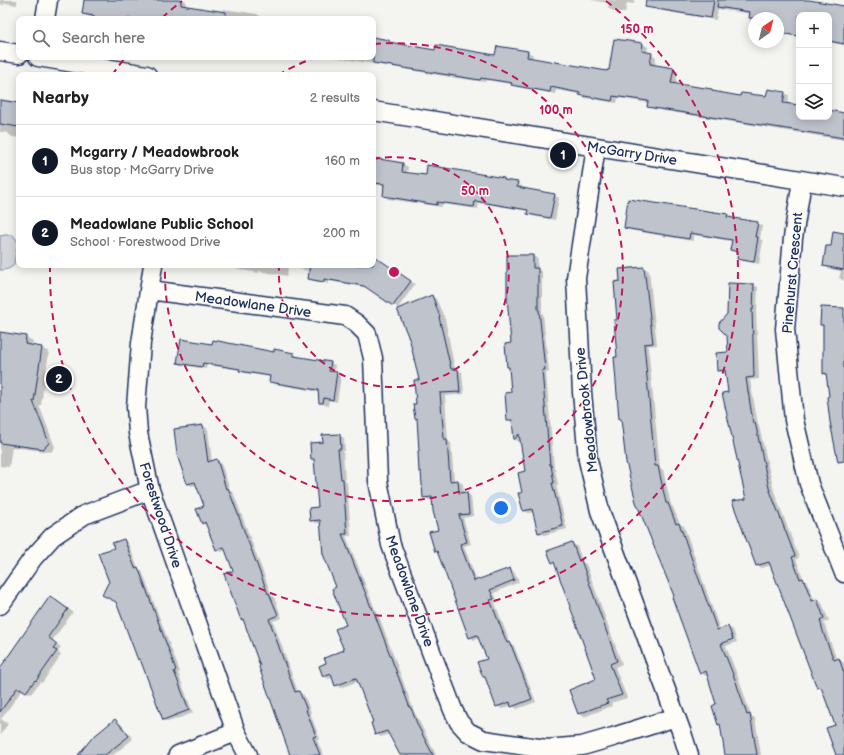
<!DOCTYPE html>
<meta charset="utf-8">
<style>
body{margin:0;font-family:"Balsamiq Sans",sans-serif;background:#f6f6f6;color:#222}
.controls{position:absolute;right:12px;top:12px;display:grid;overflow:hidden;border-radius:8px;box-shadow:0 2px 10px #0003}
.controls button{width:36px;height:36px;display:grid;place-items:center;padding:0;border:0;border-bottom:1px solid #e0e0e0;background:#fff;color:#222;font:20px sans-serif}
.compass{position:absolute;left:748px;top:12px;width:36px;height:36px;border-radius:50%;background:#fff;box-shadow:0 2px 10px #0003;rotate:35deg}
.you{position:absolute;left:501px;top:508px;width:14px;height:14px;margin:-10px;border:3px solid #fff;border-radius:50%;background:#1a73e8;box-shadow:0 0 0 6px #1a73e833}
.badge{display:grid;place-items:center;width:26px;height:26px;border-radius:50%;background:#111827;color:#fff;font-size:13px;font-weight:700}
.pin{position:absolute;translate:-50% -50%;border:2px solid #fff;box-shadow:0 1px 4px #0006}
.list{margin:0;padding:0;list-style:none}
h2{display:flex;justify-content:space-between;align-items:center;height:52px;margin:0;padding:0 16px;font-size:17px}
h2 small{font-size:13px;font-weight:400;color:#767676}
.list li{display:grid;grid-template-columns:26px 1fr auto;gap:12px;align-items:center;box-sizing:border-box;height:72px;padding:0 16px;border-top:1px solid #e0e0e0}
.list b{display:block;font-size:15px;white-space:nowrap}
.list p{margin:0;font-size:13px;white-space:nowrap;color:#767676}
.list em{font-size:13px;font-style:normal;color:#767676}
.icon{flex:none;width:22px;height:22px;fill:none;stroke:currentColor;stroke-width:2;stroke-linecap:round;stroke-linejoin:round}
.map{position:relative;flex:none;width:844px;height:755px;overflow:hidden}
.search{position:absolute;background:#fff;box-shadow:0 2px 10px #0003;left:16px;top:16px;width:360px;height:44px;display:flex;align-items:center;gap:10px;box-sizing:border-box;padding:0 14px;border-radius:8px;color:#767676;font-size:15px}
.panel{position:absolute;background:#fff;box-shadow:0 2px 10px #0003;left:16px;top:72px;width:360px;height:196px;border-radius:8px}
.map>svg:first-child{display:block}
.green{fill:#d4d6db;stroke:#78829c}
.shadow{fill:#0003}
.building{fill:#bfc3cc;stroke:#1b2f5e}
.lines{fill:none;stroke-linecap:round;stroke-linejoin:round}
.minor-casing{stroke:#1b2f5e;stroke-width:21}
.minor{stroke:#fdfcf7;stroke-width:18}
.ring{fill:none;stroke:#c2185b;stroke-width:2;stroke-dasharray:7 5}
.labels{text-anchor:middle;stroke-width:3;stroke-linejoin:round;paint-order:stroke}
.street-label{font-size:14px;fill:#1b2f5e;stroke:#fdfcf7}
.centre{fill:#c2185b;stroke:#fdfcf7;stroke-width:2}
.ring-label{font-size:12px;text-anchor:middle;font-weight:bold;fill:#c2185b;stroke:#fdfcf7;stroke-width:3;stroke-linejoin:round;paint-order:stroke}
</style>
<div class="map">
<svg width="844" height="755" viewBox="0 0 844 755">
<rect width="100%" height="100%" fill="#f4f4f1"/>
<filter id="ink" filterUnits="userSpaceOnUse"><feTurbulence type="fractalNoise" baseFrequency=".025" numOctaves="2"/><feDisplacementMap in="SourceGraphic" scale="8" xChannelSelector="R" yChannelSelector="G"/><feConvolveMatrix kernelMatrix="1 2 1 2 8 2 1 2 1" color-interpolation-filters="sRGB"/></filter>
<g filter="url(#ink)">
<!-- green -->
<path class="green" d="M5,235H13L18,242L14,264C11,269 6,270 0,270V236Z"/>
<!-- shadow -->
<path class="shadow" d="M0,0H17V5L5,3L4,5L0,4Z
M85,0H184L186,1V6L223,13V9L257,14L261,17V19H96L83,14Z
M590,0H634V4L627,3L625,13L613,11L608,8L609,3Z
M654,0H802L844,7V45L829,42V15H799V37L778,33V18H754V24L750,22L751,14L718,9L716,20L657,10L652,7Z
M373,38L389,41L394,44L436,51L496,56L497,47L528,52L533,55L532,59L608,73L643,44L648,47L647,53L656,57L655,66L673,69L678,72L676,84L712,90L717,93L741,97H767L784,93L789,95L788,105L799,106V117H829V111L844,113V140L653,109L648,106L649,103L618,98L617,103L585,98L580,94L556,90L555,94L517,87L512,84L486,80L485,82L450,77L333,57H373Z
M0,99L19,102V138L13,137L8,134L9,133L0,132Z
M373,159L403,164L408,167L407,173L427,176L428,167L504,179L522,186V189L554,195L559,198L555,220L533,216L528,213L529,211L479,203L478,209L442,204V207L388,199L384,196L385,186L373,184Z
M728,215L732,217V219L757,223L762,226L760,239L763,241L759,264L743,261L738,258L739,253L731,250L732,241L694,235L693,241L629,230L625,228Z
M844,234V281L839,278L841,271L830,269L824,266L832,248Z
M373,256L415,284L398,308L368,288L329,281V284L314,281L309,279L310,271L288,267L287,276L259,271V273L241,270L236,268V265H373Z
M533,256L538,259L537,269L542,272V313L543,314L549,372L546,373L554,468L555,469L558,485H556L567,529L544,535L539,533L534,512L528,513L523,510V493L526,472L521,440L519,442L515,439L513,422L508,419L512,393V344Z
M644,268L649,271L657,345L648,346L660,468L663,470L671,505L673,507L680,524L684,526L720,630L728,627L733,630L737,642L726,646L741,685L751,716L755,718L761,755H726L721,726L718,724L717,705L708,675L706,676L701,673L675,597L618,357V320L621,282Z
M753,285L758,287L757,312H756L759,379L750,380L758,425L759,426L774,491L799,558L796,559L804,580L807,582L815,601L817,600L822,603L829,621L824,623L829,638L837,660L838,659L843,662L844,664V755H837L835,726L822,690L818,687L771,565L762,568L757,566L726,373H722L718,370L729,353Z
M432,296L436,299L445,319L455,370H458L462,372L464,394L445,396L448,441L451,443L454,481H458L463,484L464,494L467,493L471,496L473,516L463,518L471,544L464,546L477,581L510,569L514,572L519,582L494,593L498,602L495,603L510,643L514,646L536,702L517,709L512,705L502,709L497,706L487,679L484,677L488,660L480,638L474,640L470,637L438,553L436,551L439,530L433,500H429L424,497L422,472L420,471L421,452L418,420L416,418Z
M0,333L26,337L33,341L32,346L42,348L49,352L41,405H39L55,447L51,452L12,447L9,467L0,466Z
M275,350L294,354L299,358L330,363L335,365L334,373L341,376L337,402L329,400L328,406L325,405L320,403L319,392L275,384L270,381L271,377L245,373L240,370L207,365L206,369L183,365L178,363L275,353Z
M203,426L208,429L212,462L217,460L221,463L230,490L233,492L272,596L274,597L282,618L273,621L298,692L304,695L311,712L310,713L320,739L317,740L323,755H292L245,621L241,619L235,571L227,550L221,552L217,549L208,526L202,523L205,507L197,485L192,486L187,484Z
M339,435L344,438L345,451H343L345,481L347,483L351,536H346L375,609L377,611L414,711L436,755H401L390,734L381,737L376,734L375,722L359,681L340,688L336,685L333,677L329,679L324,676L327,664L345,651L347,626L322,523H316L311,520L319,508L315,460L312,459L324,443Z
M124,540L128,543L138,568L142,571L180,672L178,673L193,713L168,722L163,720L141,661L139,659L110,583L115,548Z
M571,543L577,546L583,563L586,564L622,664L615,667L627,698L611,703L612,706L584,717L579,714L598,680L556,564L553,562Z
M55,600L73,612L52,641L61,647L58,652L61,655L42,683L40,682L31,694L22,690L1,719L8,724L0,735V669Z
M115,720L120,723L133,739L113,755H80Z"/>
<!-- building -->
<path class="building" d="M84,0H181V5L226,12V19H93L94,16L82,14Z
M646,0H714L711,18L645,7Z
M718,0H809L844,6V44L829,41V15H799V36L778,33V18H749L750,12L717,7Z
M373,37L389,40V42L435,50L436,45L495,55L497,46L528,51L527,57L607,71V70H609L614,39L643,43L642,51L652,53L650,64L674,68L671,83L712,89V91L740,96L741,93L766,96L768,89L785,92L783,103L799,105V117H829V110L844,113V138L647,107L648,101L613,96L612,101L579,95L580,93L551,87L550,92L511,85L512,83L481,78L480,80L373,63Z
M0,100L19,103V127L0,124Z
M373,158L403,163L402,172L426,175L427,165L504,178V180L518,182L517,187L555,194L550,218L527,214L528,210L475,201L474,207L437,202V205L383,196L384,184L373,183Z
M628,199L728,214L727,217L758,222L755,237H758L754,262L737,259L738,252L730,250L732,240L690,233L689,239L624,228Z
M833,231L844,233V270L823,266L826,246H831Z
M507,255H533V268H538V310H539L545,370H542L550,465H551L554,483H552L563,526L538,533L532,509L523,511L518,493H522L518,473L525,471L519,434L514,440L512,420H507L505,393L511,392L509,367H507L505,344L511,343L507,297Z
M374,256L411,281L393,306L364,286L324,279V282L308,279L310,265H373Z
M644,267L653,343L644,344L655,466H658L666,503H668L676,524L679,523L717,630L728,626L733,639L721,644L736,682L747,715L750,714L757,755H725L720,724L718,725L712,706L716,704L706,671L700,674L672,597L674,596L636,502L626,462L621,419H619L614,357H617L614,320H617L614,282L620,281L619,269Z
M728,283L754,284L753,310L752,309L754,377L746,378L753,423L755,422L769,488L795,556L792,557L800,579L803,578L812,601L817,599L824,618L820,620L824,635L834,660L839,658L844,673V755H836L826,728L835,725L821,687L817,688L769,562L756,566L732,501L746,499L722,393L728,392L725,370L717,371L716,353L728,352L727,336L719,328V323L727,314Z
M432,295L440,317H439L451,369H458L460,392L440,393L444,439H447L450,481L458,480L459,493L467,492L469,514L459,515L467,542L460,544L474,581L510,568L514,580L490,590L494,599L490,600L507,643L510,642L532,699L511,707L510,702L496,707L485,677H483L477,662L487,659L477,635L469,638L437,551L435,552L429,532L438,530L433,511L432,497L423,498L421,471L419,472L418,451H419L417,418L415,419L413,404H416L414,380H419L410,341L397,309Z
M821,307L844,308V461L838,462L830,422L827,397L829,396L826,373L823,374V325H820Z
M0,332L26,336L25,344L42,347L34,401H33L49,443L43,449L0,443Z
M181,339L212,344L213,340L274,352V349L294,353V356L331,362L329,371L337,372L333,400L324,398L323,403H319L318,390L269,382L270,376L239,371L240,369L203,363L202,367L177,363Z
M203,425L208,462L217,459L226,489L228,488L268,594L269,593L278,615L269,619L295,692L299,691L307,710H306L316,736L313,737L320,755H290L259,667L260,666L243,619L241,620L224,574L233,571L224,547L216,550L205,522L202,524L196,509L204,506L195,482L187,484L177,455L174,429Z
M340,434L341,449H338L341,479H343L347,534H342L371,607H372L410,708H411L418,726L433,755H400L387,731L375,735L371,723L373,722L356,678L335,686L331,674L323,677L319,666L326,663L324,658L344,650L335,629L346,625L332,589L336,587L323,554L320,520L310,521L309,508L318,507L314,459H311L310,443L323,442L322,435Z
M124,539L135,568L138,567L148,594L176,670L174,671L189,710L163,720L140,659L138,660L116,602L102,595L108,583L109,582L98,553L114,548L112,543Z
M572,542L579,561L581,560L617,661L610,664L622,695L606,700L608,703L578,714L569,690L596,679L554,562L552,563L547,551Z
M50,596L68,609L48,637L57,644L53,649L57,651L36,681L35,680L26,692L20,688L19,689L17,688L0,712V668Z
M115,719L129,736L105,755H78L92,738Z"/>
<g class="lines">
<defs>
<path id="minor" d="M45,19L48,0
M0,51L19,54
M38,57L147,75
M373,111L844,187
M596,147L576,278L582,392L588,460L600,511L683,736L689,755
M802,181L793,238L785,329L794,420L809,484L844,573
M153,265L141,343L136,407L138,433L150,490L236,732L248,755
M149,290L345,316L357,324L367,334L373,358L378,481L391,545L453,710L459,722L468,732L484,740L546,749L582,746L613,737L676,717
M0,605L33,558L53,536L84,515L150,490
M178,755L236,732"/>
</defs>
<!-- minor casing -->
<use href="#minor" class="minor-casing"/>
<!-- minor -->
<use href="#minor" class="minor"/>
</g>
</g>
<!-- distance rings -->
<g class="ring">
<path d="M373 159A115 115 0 1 1 279 266"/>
<path d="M278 75A229 229 0 0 1 314 58M374 44A229 229 0 1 1 165 266"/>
<path d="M112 75A344 344 0 0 1 125 58M162 18A344 344 0 0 1 182 1M606 1A344 344 0 1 1 50 266"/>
</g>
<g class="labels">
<!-- street labels -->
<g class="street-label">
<text transform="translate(632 153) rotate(9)" y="5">McGarry Drive</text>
<text transform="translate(792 273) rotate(-85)" y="5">Pinehurst Crescent</text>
<text transform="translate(253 304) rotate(8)" y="5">Meadowlane Drive</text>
<text transform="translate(586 410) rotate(-96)" y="5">Meadowbrook Drive</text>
<text transform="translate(161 515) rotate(72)" y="5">Forestwood Drive</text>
<text transform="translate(410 591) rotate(70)" y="5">Meadowlane Drive</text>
</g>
</g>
<circle cx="394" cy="272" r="6" class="centre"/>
<g class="ring-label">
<text x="637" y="33">150 m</text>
<text x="556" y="114">100 m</text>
<text x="475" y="195">50 m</text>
</g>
</svg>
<div class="controls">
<button>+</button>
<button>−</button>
<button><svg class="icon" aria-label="layers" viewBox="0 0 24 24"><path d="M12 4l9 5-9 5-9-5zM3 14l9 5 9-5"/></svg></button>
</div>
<svg class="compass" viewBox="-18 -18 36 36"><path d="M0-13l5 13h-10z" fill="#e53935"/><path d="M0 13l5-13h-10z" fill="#767676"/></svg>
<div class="you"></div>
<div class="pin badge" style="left:563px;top:155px">1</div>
<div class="pin badge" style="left:59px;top:379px">2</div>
<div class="search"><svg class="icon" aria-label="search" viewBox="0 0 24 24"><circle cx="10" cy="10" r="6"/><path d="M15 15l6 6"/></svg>Search here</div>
<section class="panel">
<h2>Nearby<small>2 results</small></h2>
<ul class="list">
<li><span class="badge">1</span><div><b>Mcgarry / Meadowbrook</b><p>Bus stop · McGarry Drive</p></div><em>160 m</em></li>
<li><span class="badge">2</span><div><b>Meadowlane Public School</b><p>School · Forestwood Drive</p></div><em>200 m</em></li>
</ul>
</section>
</div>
